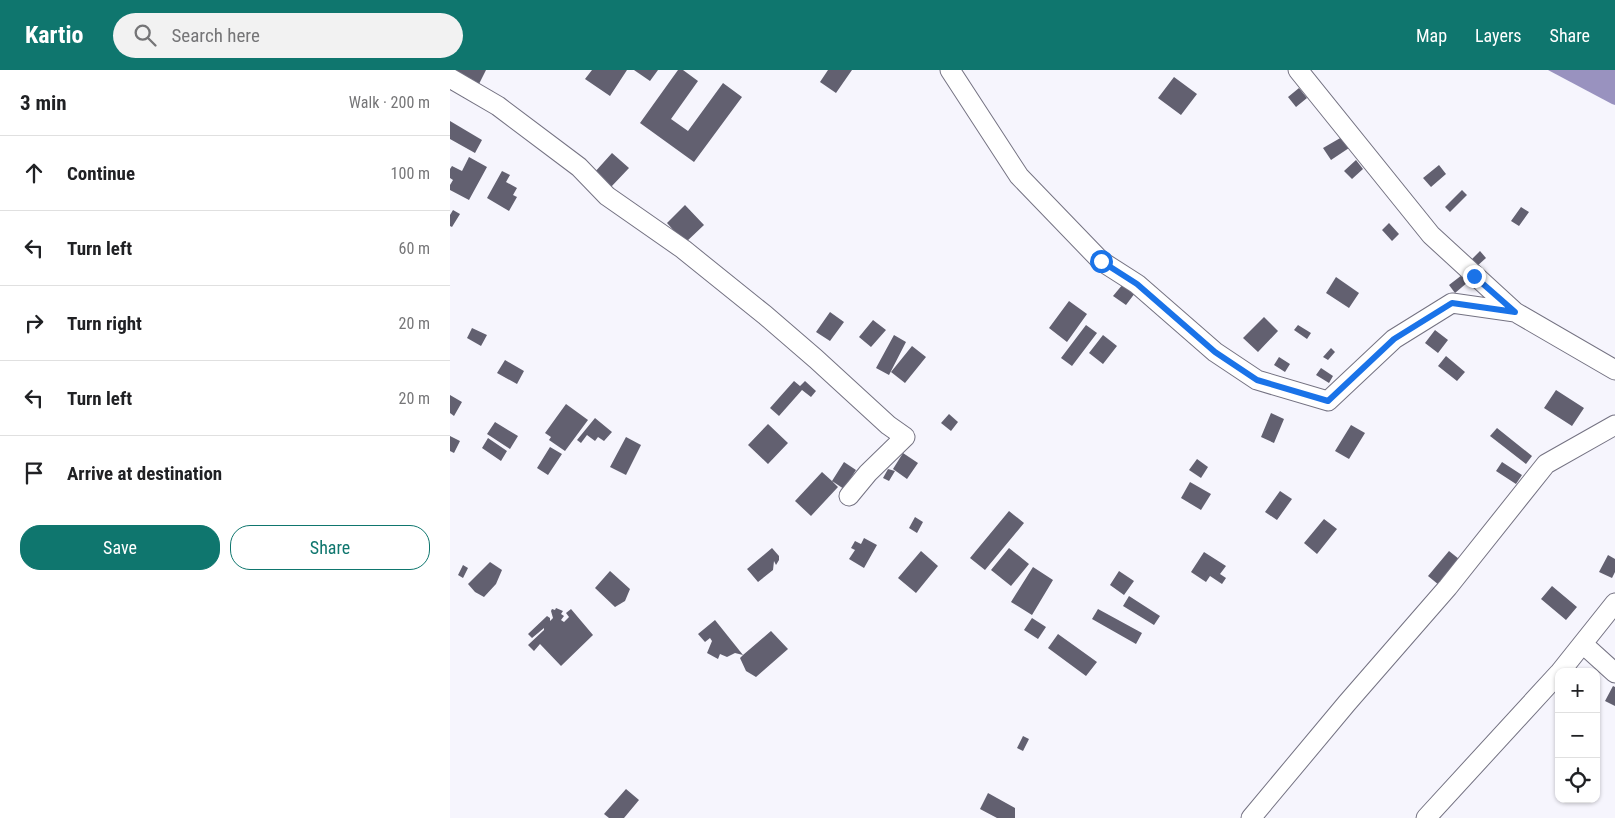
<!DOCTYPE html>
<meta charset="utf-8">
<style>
body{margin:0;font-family:"Roboto Condensed",sans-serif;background:#f2f2f2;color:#202124}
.controls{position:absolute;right:15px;bottom:15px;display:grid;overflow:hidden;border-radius:10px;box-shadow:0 1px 4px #0004}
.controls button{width:45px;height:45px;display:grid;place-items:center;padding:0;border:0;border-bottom:1px solid #e0e0e0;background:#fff;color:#202124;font:25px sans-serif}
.stop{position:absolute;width:15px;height:15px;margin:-11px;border:4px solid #1a73e8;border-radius:50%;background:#fff}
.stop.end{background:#1a73e8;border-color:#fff;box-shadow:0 1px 5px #0008}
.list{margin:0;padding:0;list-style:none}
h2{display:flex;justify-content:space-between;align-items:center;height:65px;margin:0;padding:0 20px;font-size:21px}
h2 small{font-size:16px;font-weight:400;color:#757577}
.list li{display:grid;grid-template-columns:32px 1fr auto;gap:15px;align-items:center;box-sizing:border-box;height:75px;padding:0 20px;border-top:1px solid #e0e0e0}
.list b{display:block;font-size:19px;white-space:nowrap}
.list em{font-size:16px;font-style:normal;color:#757577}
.actions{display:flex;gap:10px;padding:15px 20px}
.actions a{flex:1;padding:11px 0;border:1px solid #0f766e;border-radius:20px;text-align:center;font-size:18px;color:#0f766e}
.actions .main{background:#0f766e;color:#fff}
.icon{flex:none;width:28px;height:28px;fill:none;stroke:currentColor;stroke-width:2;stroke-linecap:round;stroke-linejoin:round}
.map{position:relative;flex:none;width:1165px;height:748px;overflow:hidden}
header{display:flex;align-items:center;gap:30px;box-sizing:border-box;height:70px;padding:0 25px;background:#0f766e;color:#fff}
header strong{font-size:24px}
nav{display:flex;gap:28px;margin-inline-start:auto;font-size:18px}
.search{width:350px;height:45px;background:#f2f2f2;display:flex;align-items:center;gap:12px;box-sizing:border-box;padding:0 18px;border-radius:28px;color:#757577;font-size:19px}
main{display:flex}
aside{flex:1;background:#fff}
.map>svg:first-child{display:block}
.water{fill:#9992bf}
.building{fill:#626070}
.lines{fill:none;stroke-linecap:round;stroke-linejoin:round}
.street-casing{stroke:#747282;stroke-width:21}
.street{stroke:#fff;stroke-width:19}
.route{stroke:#1a73e8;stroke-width:6}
</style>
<header>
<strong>Kartio</strong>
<div class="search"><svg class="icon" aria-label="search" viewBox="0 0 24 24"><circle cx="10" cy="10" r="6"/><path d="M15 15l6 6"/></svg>Search here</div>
<nav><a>Map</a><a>Layers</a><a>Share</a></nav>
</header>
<main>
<aside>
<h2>3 min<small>Walk · 200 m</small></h2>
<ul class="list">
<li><svg class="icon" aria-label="ahead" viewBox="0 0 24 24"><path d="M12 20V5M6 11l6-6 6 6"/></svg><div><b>Continue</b></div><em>100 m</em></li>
<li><svg class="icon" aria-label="left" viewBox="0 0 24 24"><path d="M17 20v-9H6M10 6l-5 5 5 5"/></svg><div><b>Turn left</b></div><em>60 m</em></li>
<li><svg class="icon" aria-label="right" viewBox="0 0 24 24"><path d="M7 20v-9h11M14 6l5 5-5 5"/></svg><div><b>Turn right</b></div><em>20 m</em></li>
<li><svg class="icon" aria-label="left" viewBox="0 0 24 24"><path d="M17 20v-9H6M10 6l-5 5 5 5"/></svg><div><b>Turn left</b></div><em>20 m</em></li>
<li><svg class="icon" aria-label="arrive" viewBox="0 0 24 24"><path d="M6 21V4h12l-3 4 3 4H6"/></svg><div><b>Arrive at destination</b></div></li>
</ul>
<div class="actions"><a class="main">Save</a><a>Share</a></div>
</aside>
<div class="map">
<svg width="1165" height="748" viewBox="0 0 1165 748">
<rect width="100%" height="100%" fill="#f6f5fd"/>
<!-- water -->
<path class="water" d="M1098,0H1165V35L1162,34Z"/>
<!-- building -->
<path class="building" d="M4,0H36L28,16Z
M142,0H177L160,26L135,9Z
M184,0H208L200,11Z
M228,0H233L248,11L221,49L238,61L273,13L292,27L244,92L190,53Z
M378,0H402L386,23L370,12Z
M724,7L747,24L731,45L708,28Z
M849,18L857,28L846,37L838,27Z
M0,51L32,70L25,83L0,69Z
M892,67L899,78L881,90L873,78Z
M162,83L179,98L161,117L144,103Z
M19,87L37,97L19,130L0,120V115L3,110L0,108V99L2,96L12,101Z
M906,90L913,99L902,109L894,101Z
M989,95L996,104L981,117L973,108Z
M52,101L60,105L56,112L67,118L63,125L67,127L59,141L37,128Z
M1012,120L1017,125L1000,142L995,137Z
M235,135L254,155L235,173L217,153Z
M1071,137L1079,142L1069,156L1061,151Z
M3,140L10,144L2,157L0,156V145Z
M939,153L949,164L942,171L932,160Z
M1030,181L1036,188L1026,197L1020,191Z
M1012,205L1018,212L1005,223L999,215Z
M886,207L909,223L899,238L876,223Z
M673,214L685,223L676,235L663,226Z
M619,231L637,244L617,272L599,258Z
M380,242L394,252L380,271L366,262Z
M814,247L828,261L808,282L793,268Z
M423,250L436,260L421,277L409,267Z
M636,255L647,263L622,296L611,288Z
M848,255L861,263L857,269L844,260Z
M22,258L37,265L31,276L17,268Z
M985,260L998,270L988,283L975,273Z
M444,265L456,272L439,305L426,298Z
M653,265L667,276L653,294L639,283Z
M462,276L476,287L455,313L441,302Z
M881,278L885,282L878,290L873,287Z
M996,286L1015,302L1007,311L988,296Z
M829,287L840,294L835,302L824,295Z
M55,290L74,301L67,314L47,303Z
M871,298L883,306L879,313L866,305Z
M344,311L350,316L355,311L366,321L361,327L352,320L329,346L320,338Z
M1106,320L1134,338L1122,356L1094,338Z
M0,325L12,332L4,346L0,343Z
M116,334L138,350L115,381L99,370L101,367L95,363Z
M821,343L834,349L824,373L811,367Z
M499,344L508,352L501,361L491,353Z
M145,348L162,362L154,371L148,367L145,371L137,365L131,373L127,370Z
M45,352L68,366L60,379L37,364Z
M318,354L338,373L318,394L298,375Z
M901,355L915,363L899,389L885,381Z
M1047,358L1082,386L1076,394L1040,366Z
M0,366L10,371L4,383L0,381Z
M176,367L191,375L176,405L160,397Z
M38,368L57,381L51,391L32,378Z
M100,377L112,384L98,405L87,398Z
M453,383L468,393L457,409L443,399Z
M747,389L758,397L751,408L739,400Z
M394,392L406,400L394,419L382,411L388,417L361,446L345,431L372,402L382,411Z
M1052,392L1072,405L1066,414L1046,401Z
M438,399L445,401L439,411L433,408Z
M740,412L761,424L751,440L731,428Z
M830,421L842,429L827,450L815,442Z
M559,441L574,453L535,500L520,488Z
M465,447L473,452L467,463L459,458Z
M874,449L887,459L867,484L854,473Z
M414,468L427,475L414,498L399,489L405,480L401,478L405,471L411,474Z
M322,478L329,486V490L326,495L324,491L323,500L308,512L297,499Z
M559,478L579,494L561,516L541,500Z
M471,481L488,496L466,523L448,508Z
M999,481L1009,489L989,515L978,506Z
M754,482L776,496L770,504L776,508L772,514L760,506L756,512L741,502Z
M1158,485L1165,489V502L1162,508L1149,502Z
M40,492L52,500L46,514L34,527L25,522L18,514Z
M13,495L18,498L13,508L8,505Z
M583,497L603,510L582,545L561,532Z
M160,501L180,519L175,531L165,537L145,518Z
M669,501L684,511L674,525L660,515Z
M1102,516L1127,537L1116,550L1091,529Z
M679,526L710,546L704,555L673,536Z
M106,538L113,541L111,544L114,546L111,550L114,552L119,547L116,543L121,539L143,565L111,596L90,574L84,581L78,575L94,560V558L82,568L78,564L97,546L100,548V551L103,548L101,541L102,539L105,540Z
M648,539L692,563L686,574L642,549Z
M582,548L596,557L588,569L574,560Z
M265,550L293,585L321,561L338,579L306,607L296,601L290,588L293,585L285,583L277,587L270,584L268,589L257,583L262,571L260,568L255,572L248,564Z
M608,564L647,592L636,606L598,578Z
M1163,616L1165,617V636L1155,631Z
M573,666L579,669L573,681L567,678Z
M176,719L189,730L174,748H159L154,744Z
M538,723L565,738V748H547L530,739Z"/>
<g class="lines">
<defs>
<path id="street" d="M500,0L569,106L651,191L687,214L765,282L807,310L878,331L944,269L1002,233L1065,242L1165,300
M848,0L981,165L1065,242
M0,8L48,36L129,97L157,126L233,179L315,245L366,289L438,355L455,367L418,403L399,426
M1133,574L1165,603
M1110,602L1165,533
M801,748L897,633L998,517L1096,394L1165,355
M976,748L1109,603"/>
</defs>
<!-- street casing -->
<use href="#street" class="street-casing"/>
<!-- street -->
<use href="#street" class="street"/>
</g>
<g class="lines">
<!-- route -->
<path class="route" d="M651,191L687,214L765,282L807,310L878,331L944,269L1002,233L1065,242L1024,206"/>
</g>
</svg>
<div class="controls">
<button>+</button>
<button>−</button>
<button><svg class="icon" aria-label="locate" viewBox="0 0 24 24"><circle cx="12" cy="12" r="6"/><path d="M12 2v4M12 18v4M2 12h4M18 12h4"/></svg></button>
</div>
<div class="stop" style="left:651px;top:191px"></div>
<div class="stop end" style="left:1024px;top:206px"></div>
</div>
</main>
